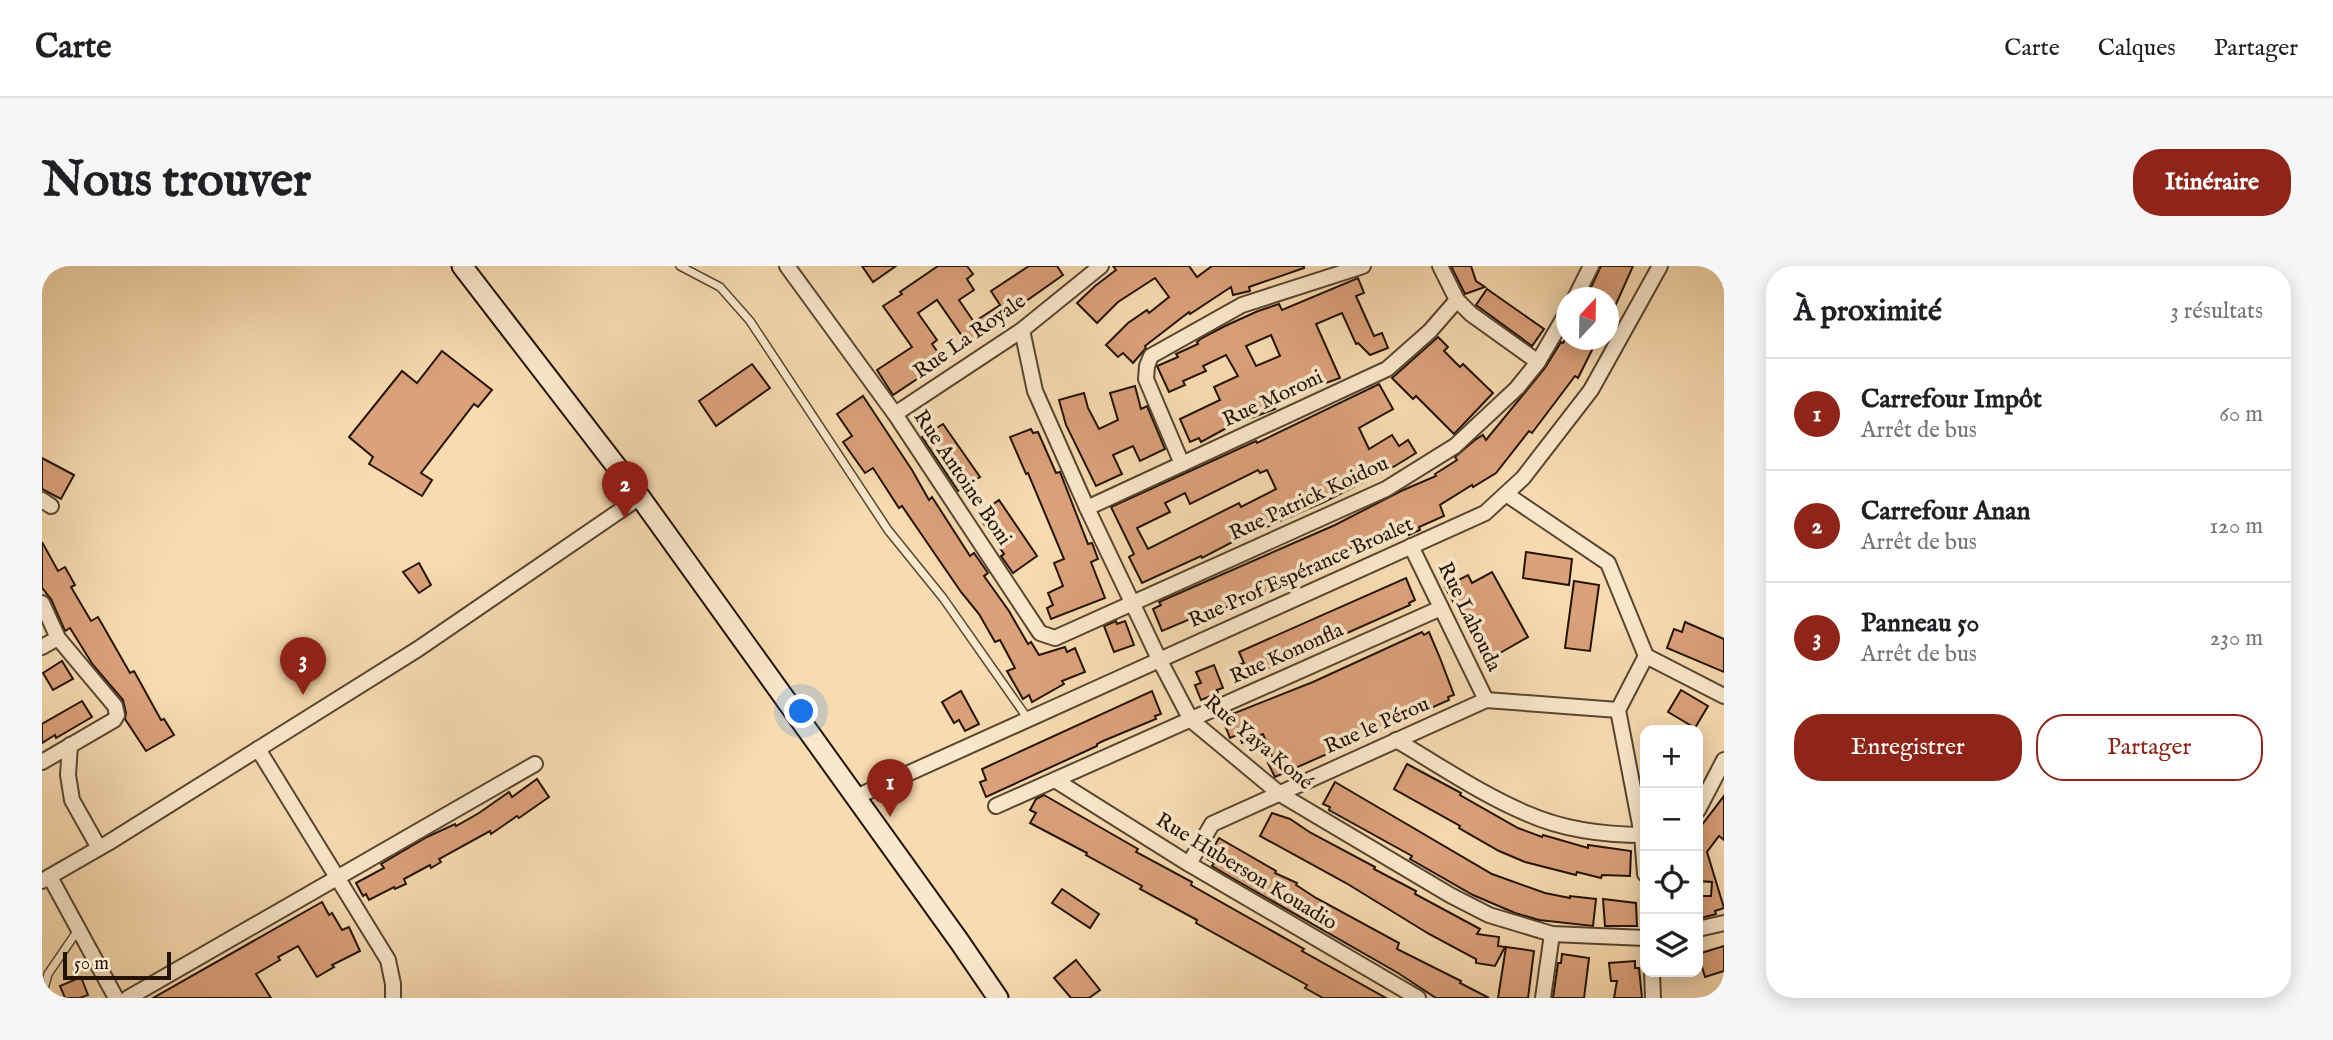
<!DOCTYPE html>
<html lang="fr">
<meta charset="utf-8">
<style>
:root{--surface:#fff;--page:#f6f6f6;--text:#202124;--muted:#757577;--line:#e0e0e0;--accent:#8f2418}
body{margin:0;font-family:"IM FELL English",serif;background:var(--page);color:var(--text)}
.controls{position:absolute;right:21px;bottom:21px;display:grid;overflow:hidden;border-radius:14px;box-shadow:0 4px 18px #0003}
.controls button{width:63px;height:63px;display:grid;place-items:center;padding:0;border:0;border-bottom:2px solid var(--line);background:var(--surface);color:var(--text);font:35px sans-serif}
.compass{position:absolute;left:1514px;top:21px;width:63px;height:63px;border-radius:50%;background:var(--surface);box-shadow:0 4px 18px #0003;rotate:22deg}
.scale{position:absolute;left:21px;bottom:18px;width:108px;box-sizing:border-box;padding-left:7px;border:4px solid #231406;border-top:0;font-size:19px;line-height:24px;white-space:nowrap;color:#231406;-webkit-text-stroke:5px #fae8cc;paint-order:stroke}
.you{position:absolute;left:760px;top:446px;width:24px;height:24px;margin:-18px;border:5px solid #fff;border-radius:50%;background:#1a73e8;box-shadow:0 0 0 10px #1a73e833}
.badge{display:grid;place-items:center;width:46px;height:46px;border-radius:50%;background:var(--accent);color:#fff;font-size:23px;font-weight:700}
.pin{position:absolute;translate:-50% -58px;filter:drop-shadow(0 2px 4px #0008)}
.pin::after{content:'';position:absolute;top:37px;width:24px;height:21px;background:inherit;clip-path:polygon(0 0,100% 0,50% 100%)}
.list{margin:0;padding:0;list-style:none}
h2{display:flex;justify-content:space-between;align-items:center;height:91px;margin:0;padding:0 28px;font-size:30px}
h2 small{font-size:23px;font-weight:400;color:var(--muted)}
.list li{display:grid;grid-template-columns:46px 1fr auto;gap:21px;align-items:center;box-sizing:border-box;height:112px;padding:0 28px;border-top:2px solid var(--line)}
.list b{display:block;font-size:26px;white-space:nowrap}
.list p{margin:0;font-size:23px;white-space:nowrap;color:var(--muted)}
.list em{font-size:23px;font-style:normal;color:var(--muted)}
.actions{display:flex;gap:14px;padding:21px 28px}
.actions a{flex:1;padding:16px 0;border:2px solid var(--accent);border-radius:28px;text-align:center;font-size:24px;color:var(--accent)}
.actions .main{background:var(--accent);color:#fff}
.icon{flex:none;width:38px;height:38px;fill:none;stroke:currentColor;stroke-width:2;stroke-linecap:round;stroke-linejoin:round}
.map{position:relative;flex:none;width:1682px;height:732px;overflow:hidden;border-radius:28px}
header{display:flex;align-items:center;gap:42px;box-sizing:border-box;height:98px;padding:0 35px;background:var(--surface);border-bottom:2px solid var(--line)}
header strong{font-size:33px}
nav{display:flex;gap:38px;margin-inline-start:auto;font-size:24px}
.intro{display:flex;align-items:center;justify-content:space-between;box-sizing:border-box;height:168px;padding:0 42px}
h1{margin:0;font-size:49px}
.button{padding:18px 32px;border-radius:28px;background:var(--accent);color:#fff;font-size:24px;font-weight:700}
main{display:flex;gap:42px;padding:0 42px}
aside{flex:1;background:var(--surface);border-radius:28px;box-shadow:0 4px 18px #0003}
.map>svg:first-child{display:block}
</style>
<header>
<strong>Carte</strong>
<nav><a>Carte</a><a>Calques</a><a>Partager</a></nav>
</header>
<div class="intro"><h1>Nous trouver</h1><a class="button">Itinéraire</a></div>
<main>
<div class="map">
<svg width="1682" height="732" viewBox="0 0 1682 732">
<rect width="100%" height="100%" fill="#f8dbb1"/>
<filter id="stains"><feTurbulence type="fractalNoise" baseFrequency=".00286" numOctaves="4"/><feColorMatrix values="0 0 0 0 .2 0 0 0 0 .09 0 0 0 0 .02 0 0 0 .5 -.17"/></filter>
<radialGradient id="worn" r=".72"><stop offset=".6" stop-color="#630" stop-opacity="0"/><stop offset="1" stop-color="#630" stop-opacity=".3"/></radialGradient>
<!-- building -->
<g fill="#dba17b" stroke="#231406" stroke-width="2" fill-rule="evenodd">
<polygon points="820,0 854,0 831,16"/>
<polygon points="896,0 925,0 931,8 925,13 932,24 917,34 932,56 958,39 949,25 987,0 1015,0 1021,9 925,77 895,34 876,47 895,74 890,78 900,92 878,106 881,109 851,129 835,104 870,81 841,40 860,28 858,26"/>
<polygon points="1071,0 1147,0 1155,11 1170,0 1262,0 1262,2 1207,21 1208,25 1191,29 1189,21 1148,48 1147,46 1103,80 1104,82 1091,97 1081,87 1076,91 1064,79 1086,57 1105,44 1107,47 1127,31 1113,12 1076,36 1055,57 1035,37 1053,20 1074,4"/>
<polygon points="1409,0 1429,0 1434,15 1443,21 1423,28"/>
<polygon points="1559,0 1591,0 1566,56 1566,32 1544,32"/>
<path d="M1316 12 1322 27 1314 30 1327 59 1332 70 1340 67 1346 82 1328 89 1316 77 1314 78 1300 47 1274 58 1298 112 1253 128 1254 130 1231 139 1233 143 1190 159 1159 176 1157 172 1148 176 1138 153 1178 134 1172 121 1196 110 1184 89 1161 100 1164 105 1141 115 1143 119 1127 126 1115 100 1136 91 1134 88 1156 78 1155 76 1160 72 1183 60 1216 45 1237 38 1240 44ZM1229 69 1238 90 1214 100 1204 80Z"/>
<polygon points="1445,23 1502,63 1490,80 1434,39"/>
<polygon points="1396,71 1406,81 1402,85 1418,101 1421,98 1451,127 1412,168 1374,130 1371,133 1350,112"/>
<polygon points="1523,74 1555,74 1536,112 1533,110 1490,167 1487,165 1454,207 1431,221 1430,219 1398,239 1402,250 1377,261 1378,264 1367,269 1365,265 1332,279 1330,273 1290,290 1292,293 1233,316 1236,322 1175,345 1174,342 1120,365 1111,343 1119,339 1117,336 1293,259 1359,225 1394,210 1393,208 1415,194 1413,191 1433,174 1441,169 1444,174 1503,102 1519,76 1521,77"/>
<polygon points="400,85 450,124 436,141 432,138 379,207 390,214 380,230 327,198 331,191 307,171 360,105 375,117"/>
<polygon points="710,98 728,122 674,160 657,135"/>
<path d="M1337 118 1351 143 1317 162 1327 183 1350 169 1357 180 1366 174 1374 187 1353 200 1282 236 1220 263 1219 261 1160 292 1159 290 1100 317 1087 291 1092 288 1069 241 1214 175 1215 177ZM1216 204 1218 207 1225 204 1234 223 1199 241 1197 237 1106 283 1095 262 1128 246 1123 237 1143 227 1148 238Z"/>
<polygon points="1093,120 1099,143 1105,140 1123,183 1098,195 1091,180 1071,189 1080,208 1054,220 1024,159 1017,134 1042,127 1046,142 1057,163 1076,154 1068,127"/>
<polygon points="821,130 870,204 887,234 890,231 928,290 932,287 946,307 942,310 967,345 986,378 989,376 997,389 1023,381 1025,386 1033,382 1043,406 1020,415 1022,418 990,436 987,429 981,433 965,405 973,402 958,374 953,376 937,348 919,326 860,240 857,242 831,202 823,207 801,176 810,170 795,148"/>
<polygon points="901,158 938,211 916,225 880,171"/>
<polygon points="989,163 991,167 996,166 1014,207 1018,206 1046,278 1050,277 1056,293 1049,296 1063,332 1009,353 1005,342 1011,339 1006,327 1021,320 1012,297 1022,293 986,207 984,208 968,171"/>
<polygon points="0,192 32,209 19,233 0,223"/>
<polygon points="957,234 995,290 971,307 959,290 962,288 936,249"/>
<polygon points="0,276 16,305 23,301 33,319 29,321 49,355 56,351 88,407 92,405 119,454 122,453 132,469 104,485 83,453 84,447 81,434 51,399 28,362 23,365 9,333 0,322"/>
<polygon points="1484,286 1530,293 1527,319 1481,312"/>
<polygon points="377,297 389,319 377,327 361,306"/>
<polygon points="1450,306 1486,371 1444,395 1403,321 1426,309 1430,317"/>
<polygon points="1364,312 1373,334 1367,337 1368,339 1202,413 1196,399 1202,397 1197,386"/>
<polygon points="1532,315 1557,319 1548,385 1523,382"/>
<polygon points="1074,355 1075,358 1083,355 1092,379 1072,386 1062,360"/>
<polygon points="1643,356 1682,373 1682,406 1625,382 1632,363 1640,366"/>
<polygon points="1380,366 1382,369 1387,366 1398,392 1412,429 1406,431 1407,434 1233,511 1226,497 1232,495 1221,468 1200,477 1197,468 1188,472 1180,452 1271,416"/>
<polygon points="20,395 31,413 11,424 1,407"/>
<polygon points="1172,399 1181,422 1175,424 1176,427 1159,434 1153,419 1159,417 1154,406"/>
<polygon points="1639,424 1666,440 1653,462 1626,446"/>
<polygon points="919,425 937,458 923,465 917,454 912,457 900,436"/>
<polygon points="1110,425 1119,448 1113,450 1114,453 1061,475 1055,478 1055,480 944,531 938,516 944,514 940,503"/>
<polygon points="40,435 50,451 14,472 13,469 0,477 0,458"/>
<polygon points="1365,498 1419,527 1418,529 1476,562 1500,571 1501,569 1546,582 1546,579 1589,585 1588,610 1560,609 1559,612 1535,606 1534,609 1483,596 1457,585 1417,562 1418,560 1352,523"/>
<polygon points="495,513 507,531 477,552 475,550 449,568 448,565 397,593 399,596 389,602 388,599 362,613 364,618 353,623 352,621 327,634 324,628 321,630 314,617 342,602 339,598 385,571 413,558 414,560 437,547 467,526 470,531"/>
<polygon points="1293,516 1450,608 1503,627 1528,632 1528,630 1554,633 1551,660 1497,654 1473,647 1431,629 1368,593 1370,590 1287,544 1288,541 1281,538"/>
<polygon points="1002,529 1096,583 1094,586 1150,616 1149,619 1262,683 1260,685 1344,732 1281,732 1263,722 1265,719 1154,657 1155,654 1098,623 1100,620 1044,589 1045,587 988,557 994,547 988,544 994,533"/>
<polygon points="1682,530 1682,574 1677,570 1665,586 1682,642 1673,645 1674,648 1656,653 1656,634 1660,633 1659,630 1669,630 1670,616 1656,615 1656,564"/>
<polygon points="1230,547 1248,553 1269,567 1333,601 1332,603 1374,625 1373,628 1438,663 1435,668 1457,671 1456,680 1463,681 1453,700 1434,697 1434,693 1387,668 1304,617 1218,570"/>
<polygon points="1177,572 1234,605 1233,607 1255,617 1254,619 1274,632 1357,677 1355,683 1419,715 1418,717 1447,732 1394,732 1356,707 1190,612 1170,600 1172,597 1165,593"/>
<polygon points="1020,623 1057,648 1048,662 1010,637"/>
<polygon points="1561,633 1594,637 1595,660 1563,660"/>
<polygon points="280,636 287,649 290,647 300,664 307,661 318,685 290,699 292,701 275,711 256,680 236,691 238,694 214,708 229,732 111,732"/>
<polygon points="1682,680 1682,705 1663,711 1656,688"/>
<polygon points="1464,681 1492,685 1486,732 1456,732"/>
<polygon points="1520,688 1547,692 1542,732 1511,732 1516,697 1519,697"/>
<polygon points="1034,694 1058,724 1047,732 1029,732 1012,712"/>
<polygon points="1593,695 1593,702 1597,702 1600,732 1572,732 1575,715 1569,715 1567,697"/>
<polygon points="39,711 46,729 38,732 23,732 18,720"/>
</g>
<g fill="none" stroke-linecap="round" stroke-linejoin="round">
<defs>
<g id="lane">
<polyline points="638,0 678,21 708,55 846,264 901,332 986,453"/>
<polyline points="0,730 6,708 36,664"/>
</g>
<g id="street">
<polyline points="745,0 853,148 998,367 1013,372 1344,223 1413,180 1475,122 1496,96 1524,48"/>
<polyline points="1398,0 1415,34 1429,48 1496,96"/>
<polyline points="1533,32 1549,0"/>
<polyline points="980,64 993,125 1045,242 1117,393 1149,454 1238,528 1408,629 1447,649 1510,668 1603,672"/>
<polyline points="853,148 980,64 1059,0"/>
<polyline points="1140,198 1104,113 1105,100 1109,90 1200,39 1321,0"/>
<polyline points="1464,228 1566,297 1604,390 1682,430"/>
<polyline points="0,234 9,240"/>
<polyline points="1045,242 1345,103 1388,65 1415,34"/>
<polyline points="1369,280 1444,434 1576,444"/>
<polyline points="0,337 16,372 73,440 75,449 72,454 0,496"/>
<polyline points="0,381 16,372"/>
<path d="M1354 474C1397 499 1440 529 1486 548 1522 564 1564 569 1603 569"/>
<polyline points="28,479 26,509 30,534 57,582"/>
<polyline points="216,483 346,694 351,718 351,732"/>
<polyline points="1013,514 1147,598 1376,732"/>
<polyline points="814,531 1443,247 1481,212 1549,124 1618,0"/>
<polyline points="954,540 1399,342"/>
<polyline points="1656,544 1682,494"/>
<polyline points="1147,598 1170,558 1444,434"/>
<polyline points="1603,608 1600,569 1576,444 1604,390"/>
<polyline points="8,611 74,732"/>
<polyline points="0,615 66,577 376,383 598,231"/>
<polyline points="1656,663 1682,657"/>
<polyline points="1610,706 1611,732"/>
<polyline points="86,732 493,498"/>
<polyline points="1501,732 1510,668"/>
</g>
<polyline id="secondary" points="420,0 598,231 917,675 956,732"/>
</defs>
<!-- lane casing -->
<use href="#lane" stroke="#584631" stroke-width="10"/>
<!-- street casing -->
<use href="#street" stroke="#584631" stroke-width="18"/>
<!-- secondary casing -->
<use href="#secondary" stroke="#231406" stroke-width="23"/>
<!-- lane -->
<use href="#lane" stroke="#fae8cc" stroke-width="7"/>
<!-- street -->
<use href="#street" stroke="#fae8cc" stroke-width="14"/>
<!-- secondary -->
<use href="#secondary" stroke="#fae8cc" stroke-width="19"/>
</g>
<g text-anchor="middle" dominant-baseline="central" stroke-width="7" stroke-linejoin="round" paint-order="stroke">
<!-- street labels -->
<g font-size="21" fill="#231406" stroke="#fae8cc">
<text transform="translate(928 71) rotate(-35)">Rue La Royale</text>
<text transform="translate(1231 133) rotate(-25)">Rue Moroni</text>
<text transform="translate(920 212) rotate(56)">Rue Antoine Boni</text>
<text transform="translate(1267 233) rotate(-25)">Rue Patrick Koidou</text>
<text transform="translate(1259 307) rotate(-24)">Rue Prof Espérance Broalet</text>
<text transform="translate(1427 351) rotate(64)">Rue Lahouda</text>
<text transform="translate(1245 388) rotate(-24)">Rue Kononfla</text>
<text transform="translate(1335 460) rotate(-24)">Rue le Pérou</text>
<text transform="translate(1216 477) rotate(40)">Rue Yaya Koné</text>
<text transform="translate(1204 606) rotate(31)">Rue Huberson Kouadio</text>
</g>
</g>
<rect width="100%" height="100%" filter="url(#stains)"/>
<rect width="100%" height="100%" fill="url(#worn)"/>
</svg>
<div class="controls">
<button>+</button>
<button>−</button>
<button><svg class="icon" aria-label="locate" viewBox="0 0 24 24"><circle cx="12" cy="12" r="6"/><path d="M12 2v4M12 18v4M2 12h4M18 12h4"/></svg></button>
<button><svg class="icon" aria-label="layers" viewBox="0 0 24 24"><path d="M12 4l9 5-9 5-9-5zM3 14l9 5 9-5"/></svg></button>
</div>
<svg class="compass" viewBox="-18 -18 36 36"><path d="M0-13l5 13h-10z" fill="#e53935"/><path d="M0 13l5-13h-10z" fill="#757577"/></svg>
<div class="scale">50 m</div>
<div class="you"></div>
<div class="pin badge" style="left:848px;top:551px">1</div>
<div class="pin badge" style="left:583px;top:253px">2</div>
<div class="pin badge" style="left:261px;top:429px">3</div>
</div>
<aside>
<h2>À proximité<small>3 résultats</small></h2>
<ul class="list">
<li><span class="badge">1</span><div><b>Carrefour Impôt</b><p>Arrêt de bus</p></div><em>60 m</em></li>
<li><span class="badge">2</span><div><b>Carrefour Anan</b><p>Arrêt de bus</p></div><em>120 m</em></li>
<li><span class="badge">3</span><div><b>Panneau 50</b><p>Arrêt de bus</p></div><em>230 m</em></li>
</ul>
<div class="actions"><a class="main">Enregistrer</a><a>Partager</a></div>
</aside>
</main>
